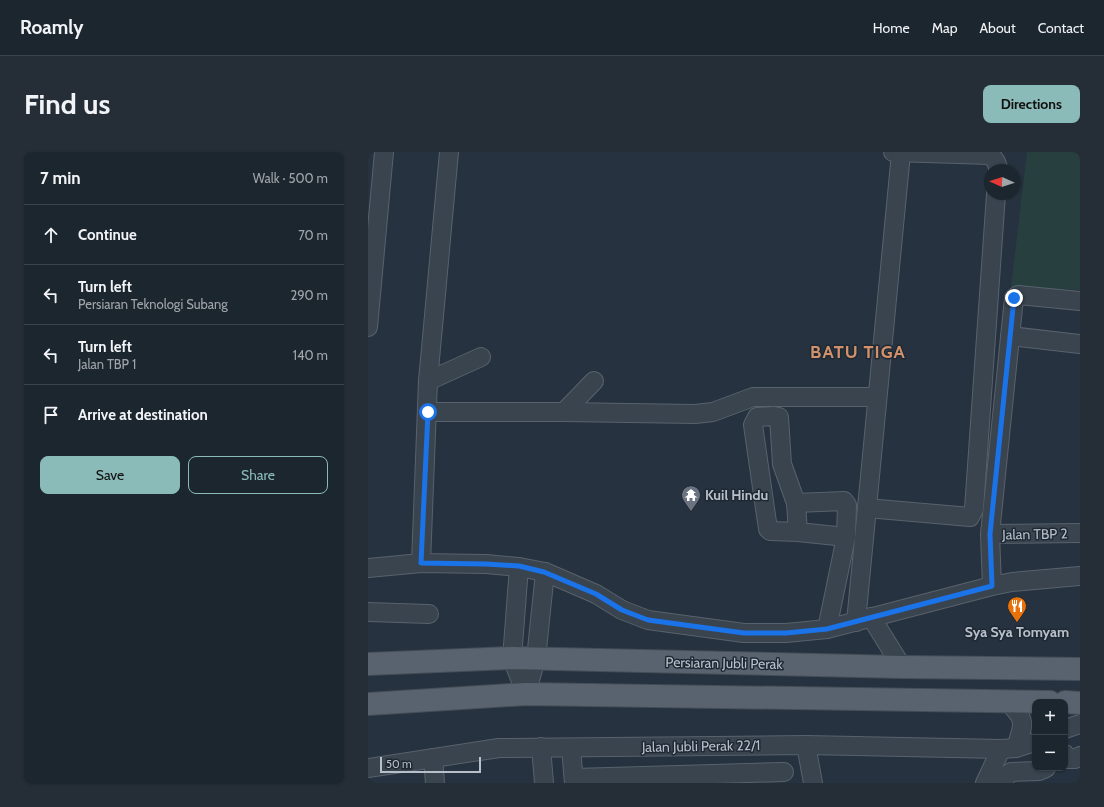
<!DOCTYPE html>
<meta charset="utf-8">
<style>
:root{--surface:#1c262f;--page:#252e37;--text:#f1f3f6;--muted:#a0a5aa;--line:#3a434b;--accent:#8bbbb9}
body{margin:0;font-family:Cabin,sans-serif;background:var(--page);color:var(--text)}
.controls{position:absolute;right:12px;bottom:12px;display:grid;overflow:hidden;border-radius:8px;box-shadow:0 1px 3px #0004}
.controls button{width:36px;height:36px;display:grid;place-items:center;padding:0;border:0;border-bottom:1px solid var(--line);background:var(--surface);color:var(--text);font:20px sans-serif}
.compass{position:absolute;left:616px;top:12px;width:36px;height:36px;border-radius:50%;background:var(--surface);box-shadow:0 1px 3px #0004;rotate:273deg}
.scale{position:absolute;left:12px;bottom:10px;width:101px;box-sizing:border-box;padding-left:4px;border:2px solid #b7bfca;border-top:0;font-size:11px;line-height:14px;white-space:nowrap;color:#b7bfca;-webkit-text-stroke:3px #1f2934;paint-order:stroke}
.stop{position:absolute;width:12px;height:12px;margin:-9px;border:3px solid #1a73e8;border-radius:50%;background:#fff}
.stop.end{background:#1a73e8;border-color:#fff;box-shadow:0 1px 4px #0008}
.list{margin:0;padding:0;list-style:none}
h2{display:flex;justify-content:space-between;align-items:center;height:52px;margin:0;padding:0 16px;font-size:17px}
h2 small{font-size:13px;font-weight:400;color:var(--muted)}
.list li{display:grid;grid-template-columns:26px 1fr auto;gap:12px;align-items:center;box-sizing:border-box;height:60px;padding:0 16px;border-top:1px solid var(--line)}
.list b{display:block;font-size:15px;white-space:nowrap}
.list p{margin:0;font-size:13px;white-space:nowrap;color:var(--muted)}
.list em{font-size:13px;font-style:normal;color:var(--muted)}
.actions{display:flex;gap:8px;padding:12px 16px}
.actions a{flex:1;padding:9px 0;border:1px solid var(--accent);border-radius:8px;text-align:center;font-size:14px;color:var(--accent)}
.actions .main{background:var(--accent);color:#111}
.icon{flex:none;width:22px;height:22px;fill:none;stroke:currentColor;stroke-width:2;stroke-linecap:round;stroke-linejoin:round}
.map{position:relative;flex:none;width:712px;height:631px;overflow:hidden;border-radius:8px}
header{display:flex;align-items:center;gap:24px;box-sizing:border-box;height:56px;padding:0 20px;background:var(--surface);border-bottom:1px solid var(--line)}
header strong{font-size:19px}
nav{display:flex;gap:22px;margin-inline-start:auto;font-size:14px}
.intro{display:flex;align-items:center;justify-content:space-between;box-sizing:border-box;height:96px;padding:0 24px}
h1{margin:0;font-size:28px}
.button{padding:10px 18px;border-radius:8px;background:var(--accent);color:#111;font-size:14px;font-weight:700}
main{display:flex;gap:24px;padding:0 24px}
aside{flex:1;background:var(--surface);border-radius:8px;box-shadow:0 1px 3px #0004}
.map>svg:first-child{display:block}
</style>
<header>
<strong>Roamly</strong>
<nav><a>Home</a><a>Map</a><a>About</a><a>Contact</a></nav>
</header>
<div class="intro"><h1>Find us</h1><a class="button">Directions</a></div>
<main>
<aside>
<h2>7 min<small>Walk · 500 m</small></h2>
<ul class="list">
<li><svg class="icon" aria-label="ahead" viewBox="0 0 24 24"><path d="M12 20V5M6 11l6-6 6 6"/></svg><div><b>Continue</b></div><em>70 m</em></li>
<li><svg class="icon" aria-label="left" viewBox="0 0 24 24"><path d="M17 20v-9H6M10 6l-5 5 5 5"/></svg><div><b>Turn left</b><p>Persiaran Teknologi Subang</p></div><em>290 m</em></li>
<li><svg class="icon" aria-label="left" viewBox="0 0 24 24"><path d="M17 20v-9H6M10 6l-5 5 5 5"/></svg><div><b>Turn left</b><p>Jalan TBP 1</p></div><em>140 m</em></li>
<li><svg class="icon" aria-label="arrive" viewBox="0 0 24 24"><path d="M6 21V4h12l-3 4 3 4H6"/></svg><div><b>Arrive at destination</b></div></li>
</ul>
<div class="actions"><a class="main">Save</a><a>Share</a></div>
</aside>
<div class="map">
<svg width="712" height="631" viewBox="0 0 712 631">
<rect width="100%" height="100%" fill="#26323f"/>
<!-- green -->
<polygon fill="#283f40" points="659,0 712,0 712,138 643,135"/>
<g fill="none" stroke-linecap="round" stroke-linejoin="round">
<defs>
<g id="minor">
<path d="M525 0 622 3C627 7 630 11 630 18"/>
<polyline points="0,175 16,0"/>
<polyline points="642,184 712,192"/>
<polyline points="60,229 113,205"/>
<polyline points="60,260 196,260 327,262 345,260 385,245 509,245"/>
<polyline points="196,260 226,229"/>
<polyline points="428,351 476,349 479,353 478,385"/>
<polyline points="499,356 602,365 606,357 628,42"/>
<polyline points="430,380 428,351 414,312 411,265 406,264 389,265 385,273 400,377 402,379 430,380 478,385 459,477"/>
<polyline points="622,382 712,381"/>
<polyline points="53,411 60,229 81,0"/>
<polyline points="151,415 144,506 158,542"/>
<polyline points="0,416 53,411 118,412 151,415 177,420 228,442 254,458 280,468 376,481 418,481 459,477 624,434 644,430 712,424"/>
<polyline points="624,434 622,382 646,146 650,143 712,149"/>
<polyline points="0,460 61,462"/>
<polyline points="503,465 534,515"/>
<polyline points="488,470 533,1"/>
<polyline points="158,542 168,507 177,420"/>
<path d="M639 549C659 569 656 570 648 596"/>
<polyline points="697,577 712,572"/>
<polyline points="438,593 445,631"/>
<polyline points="173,595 176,631"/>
<polyline points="203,596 206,631"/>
<polyline points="697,602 700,607 707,607 712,604"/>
<polyline points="65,606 67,631"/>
<polyline points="0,616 131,596 438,593 633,597 648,596 667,590"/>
<polyline points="206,626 416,620"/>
<polyline points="617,631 633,597"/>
<polyline points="635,631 639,623 643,620 671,619 678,616"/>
</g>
<g id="major">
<polyline points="0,512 144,506 534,515 712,517"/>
<polyline points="697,550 712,551"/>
<polyline points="0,552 158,542 682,550"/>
</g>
</defs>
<!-- minor casing -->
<use href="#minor" stroke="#58626d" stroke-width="20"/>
<!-- major casing -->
<use href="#major" stroke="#444d58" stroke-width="24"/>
<!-- minor -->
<use href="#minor" stroke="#3a444f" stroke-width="18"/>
<!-- major -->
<use href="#major" stroke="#59636f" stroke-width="22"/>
</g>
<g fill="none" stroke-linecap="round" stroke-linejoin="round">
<!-- route -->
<polyline stroke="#1a73e8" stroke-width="5" points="60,260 53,411 118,412 151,414 176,420 228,442 254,458 280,468 376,481 418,481 459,477 624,434 622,382 646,146"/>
</g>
<!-- icons -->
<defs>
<symbol id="temple-pin" viewBox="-11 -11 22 30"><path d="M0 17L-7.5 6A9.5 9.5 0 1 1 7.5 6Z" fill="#6b7280" stroke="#1f2934"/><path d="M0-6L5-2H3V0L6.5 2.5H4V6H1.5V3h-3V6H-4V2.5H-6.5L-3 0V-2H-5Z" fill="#fff"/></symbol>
<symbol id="restaurant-pin" viewBox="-11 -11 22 30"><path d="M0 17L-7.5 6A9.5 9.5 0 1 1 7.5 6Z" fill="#e8710a" stroke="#1f2934"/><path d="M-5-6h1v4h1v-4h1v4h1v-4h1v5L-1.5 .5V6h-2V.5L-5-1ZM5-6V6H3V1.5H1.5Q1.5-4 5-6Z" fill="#fff"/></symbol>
</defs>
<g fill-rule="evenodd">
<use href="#temple-pin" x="312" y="332" width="22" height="30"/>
<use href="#restaurant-pin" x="638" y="443" width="22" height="30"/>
</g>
<g text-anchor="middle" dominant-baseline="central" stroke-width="3" stroke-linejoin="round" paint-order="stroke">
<!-- poi labels -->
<g font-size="14" font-weight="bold" fill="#b7bfca" stroke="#1f2934" text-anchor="start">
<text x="337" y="343">Kuil Hindu</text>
<text x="649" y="480" text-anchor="middle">Sya Sya Tomyam</text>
</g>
<!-- street labels -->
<g font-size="14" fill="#b7bfca" stroke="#1f2934">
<text transform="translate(667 382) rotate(-1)">Jalan TBP 2</text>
<text transform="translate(356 511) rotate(1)">Persiaran Jubli Perak</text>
<text transform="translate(333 594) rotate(-1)">Jalan Jubli Perak 22/1</text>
</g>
<!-- district labels -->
<g font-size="18" font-weight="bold" letter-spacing="1" fill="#d1916b" stroke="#1f2934">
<text x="490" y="200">BATU TIGA</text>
</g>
</g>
</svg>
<div class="controls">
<button>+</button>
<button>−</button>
</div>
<svg class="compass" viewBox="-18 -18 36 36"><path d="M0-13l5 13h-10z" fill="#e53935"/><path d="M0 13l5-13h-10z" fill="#a0a5aa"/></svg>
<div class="scale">50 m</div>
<div class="stop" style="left:60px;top:260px"></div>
<div class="stop end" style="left:646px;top:146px"></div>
</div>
</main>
